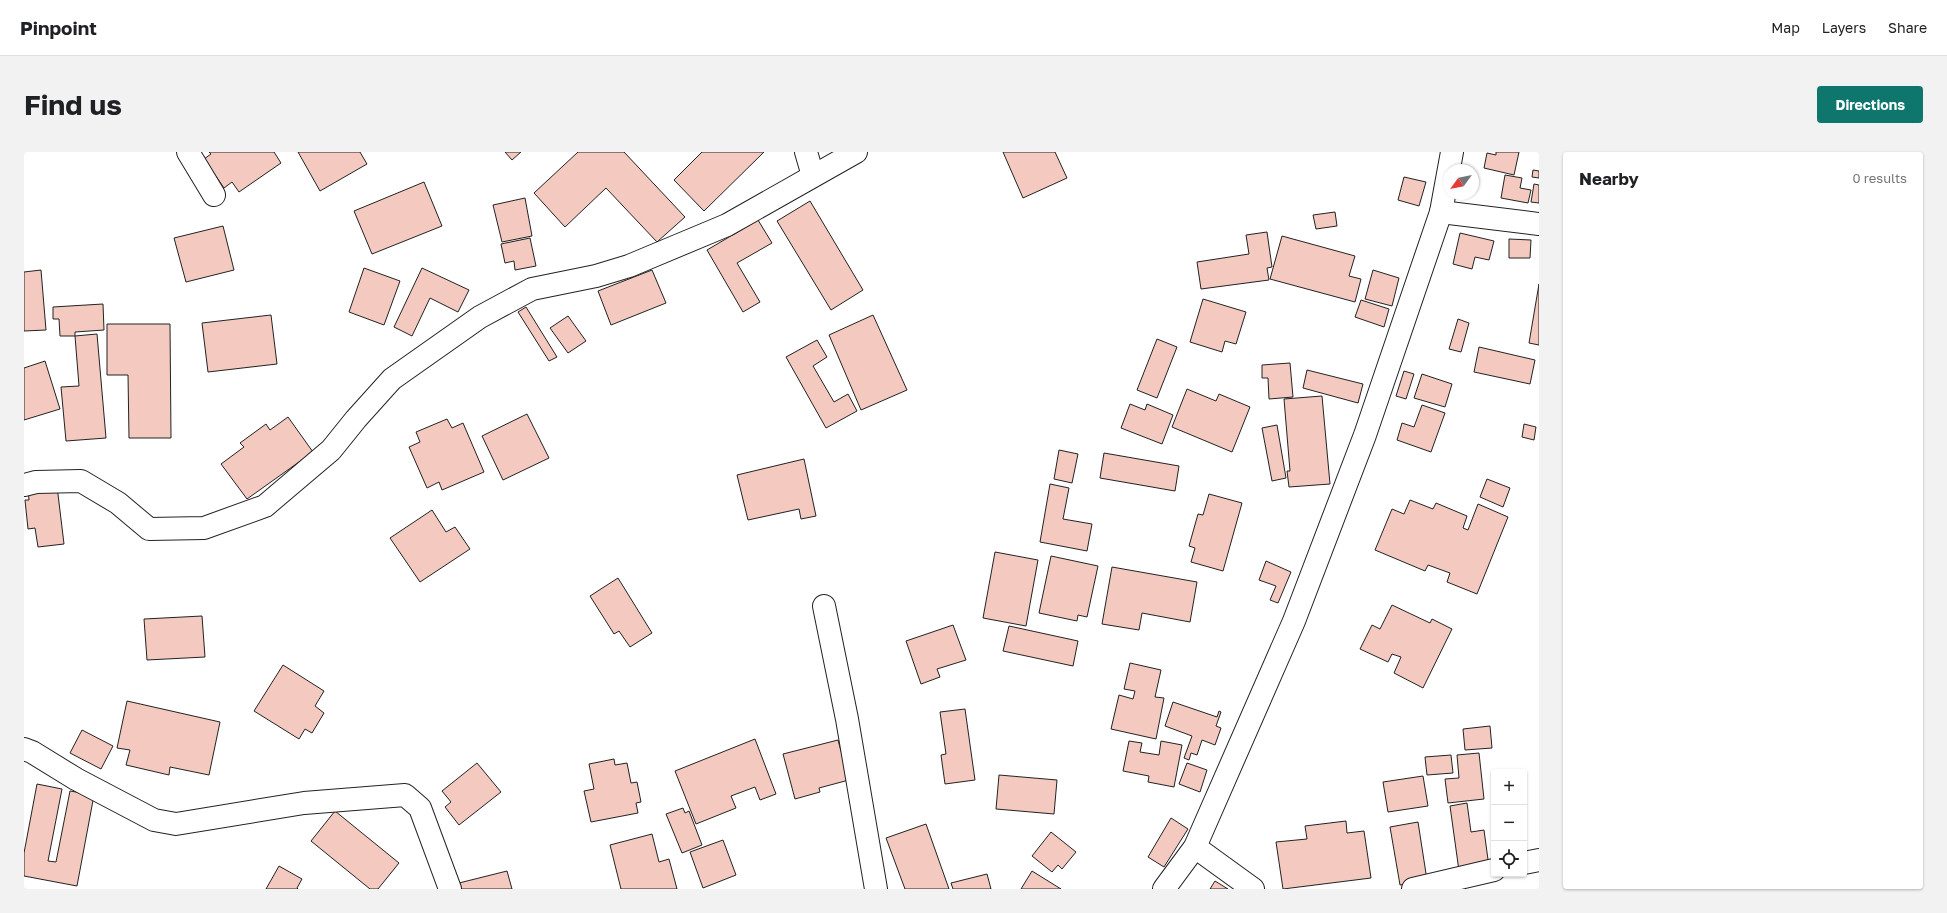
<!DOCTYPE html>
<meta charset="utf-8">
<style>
:root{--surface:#fff;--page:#f2f2f2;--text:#202124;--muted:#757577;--line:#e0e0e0;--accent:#0f766e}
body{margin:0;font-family:"Golos Text",sans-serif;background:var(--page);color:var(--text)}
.controls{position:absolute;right:12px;bottom:12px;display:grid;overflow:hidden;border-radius:4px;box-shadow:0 1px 3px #0004}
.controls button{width:36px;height:36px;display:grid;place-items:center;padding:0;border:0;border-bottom:1px solid var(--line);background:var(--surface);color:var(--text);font:20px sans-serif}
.compass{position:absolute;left:1419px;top:12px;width:36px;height:36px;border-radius:50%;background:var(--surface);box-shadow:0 1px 3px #0004;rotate:237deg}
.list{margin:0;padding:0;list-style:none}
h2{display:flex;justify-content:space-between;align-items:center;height:52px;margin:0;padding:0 16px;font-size:17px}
h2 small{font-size:13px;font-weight:400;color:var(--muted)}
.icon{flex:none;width:22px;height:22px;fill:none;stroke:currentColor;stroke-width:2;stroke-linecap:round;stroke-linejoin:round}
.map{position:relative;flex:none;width:1515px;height:737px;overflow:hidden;border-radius:4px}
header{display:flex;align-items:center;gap:24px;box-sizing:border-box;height:56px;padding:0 20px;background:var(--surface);border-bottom:1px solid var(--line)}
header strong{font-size:19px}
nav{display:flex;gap:22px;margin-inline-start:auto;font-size:14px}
.intro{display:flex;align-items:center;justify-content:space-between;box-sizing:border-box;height:96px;padding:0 24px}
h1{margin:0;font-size:28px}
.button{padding:10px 18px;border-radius:4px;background:var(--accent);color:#fff;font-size:14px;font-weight:700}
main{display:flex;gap:24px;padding:0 24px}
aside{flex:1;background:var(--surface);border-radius:4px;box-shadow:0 1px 3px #0004}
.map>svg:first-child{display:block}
</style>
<header>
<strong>Pinpoint</strong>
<nav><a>Map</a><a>Layers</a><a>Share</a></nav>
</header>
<div class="intro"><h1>Find us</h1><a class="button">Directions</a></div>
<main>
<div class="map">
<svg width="1515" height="737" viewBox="0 0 1515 737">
<rect width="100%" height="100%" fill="#fff"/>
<!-- building -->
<g fill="#f3c9c0" stroke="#222">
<polygon points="185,0 250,0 257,11 215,40 208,30 200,36 180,7 187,2"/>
<polygon points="274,0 336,0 343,12 296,39"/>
<polygon points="481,0 497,0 488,8"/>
<polygon points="554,0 600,0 661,65 633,90 582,36 541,75 510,41"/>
<polygon points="678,0 740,0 680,59 650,28"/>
<polygon points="979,0 1031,0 1043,26 999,46"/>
<polygon points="1472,0 1495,0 1490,23 1460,16 1463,1 1472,3"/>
<polygon points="1509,18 1515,19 1515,26 1508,25"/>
<polygon points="1481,23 1498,26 1496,36 1507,38 1504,51 1477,46"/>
<polygon points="1380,25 1402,30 1395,54 1374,48"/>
<polygon points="400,30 418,74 348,102 330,59"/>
<polygon points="1510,32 1515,33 1515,51 1507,50"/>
<polygon points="501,46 508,84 478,90 469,53"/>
<polygon points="786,49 839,138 807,158 753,69"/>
<polygon points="1311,60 1313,74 1292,77 1289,63"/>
<polygon points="734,68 748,91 713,111 736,150 719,160 683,98"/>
<polygon points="199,74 210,118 162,130 150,86"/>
<polygon points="1243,80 1248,115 1243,116 1245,128 1177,137 1173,110 1225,102 1222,83"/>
<polygon points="1436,81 1470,89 1465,108 1451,105 1448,117 1429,112"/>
<polygon points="1258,84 1331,104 1325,124 1337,127 1331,150 1246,127"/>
<polygon points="506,86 512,114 491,118 490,109 481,111 477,92"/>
<polygon points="1485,87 1507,88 1506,106 1485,106"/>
<polygon points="340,116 376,129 360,173 325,160"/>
<polygon points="398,116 445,138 434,160 406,146 388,184 370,175"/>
<polygon points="17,118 22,178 0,179 0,120"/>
<polygon points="628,118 642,151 587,173 574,139"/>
<polygon points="1349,118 1375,126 1368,154 1341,147"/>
<polygon points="1515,132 1515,193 1505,191"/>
<polygon points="1179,147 1222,160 1212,192 1201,189 1198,200 1166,190"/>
<polygon points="1337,148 1365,157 1360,175 1331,165"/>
<polygon points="79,152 80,178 51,180 51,184 36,184 35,167 29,167 29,155"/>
<polygon points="502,155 533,205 525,209 494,160"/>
<polygon points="247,163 253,212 184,220 178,171"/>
<polygon points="849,163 883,238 837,258 805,183"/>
<polygon points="544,164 562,189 544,201 526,176"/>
<polygon points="1434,167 1445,171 1437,200 1425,197"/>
<polygon points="83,172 146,172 147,286 105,286 104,223 83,223"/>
<polygon points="73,182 82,286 42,289 37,235 55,234 51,184"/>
<polygon points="1133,187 1153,195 1133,246 1113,238"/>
<polygon points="793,188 803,205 789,214 810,250 824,242 833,259 802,276 762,205"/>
<polygon points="1455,195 1511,208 1506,232 1450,220"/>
<polygon points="21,209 36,257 0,268 0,216"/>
<polygon points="1266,211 1269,245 1245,247 1244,226 1238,226 1238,213"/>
<polygon points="1283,218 1339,232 1334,251 1279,236"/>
<polygon points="1380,219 1390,222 1382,247 1372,244"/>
<polygon points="1398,222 1428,232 1421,255 1390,246"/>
<polygon points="1163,237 1192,249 1195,242 1226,255 1208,300 1148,275"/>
<polygon points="1298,244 1306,332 1265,335 1263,319 1266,319 1260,247"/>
<polygon points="1106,252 1121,258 1123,252 1149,263 1138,292 1097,276"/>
<polygon points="1398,253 1421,261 1407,300 1373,288 1378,271 1390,275"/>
<polygon points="503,262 525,306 479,328 458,284"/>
<polygon points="264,265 289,300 223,347 197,312 220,295 216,291 242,272 246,278"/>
<polygon points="423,267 428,276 439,271 460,320 418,338 415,330 403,336 385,295 396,290 392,280"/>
<polygon points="1500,272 1512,275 1510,288 1498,285"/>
<polygon points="1253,273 1262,326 1248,329 1238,276"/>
<polygon points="1035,298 1054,302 1048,331 1030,327"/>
<polygon points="1080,301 1155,314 1151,339 1076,326"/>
<polygon points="780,307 792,364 777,367 775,357 724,368 713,323"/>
<polygon points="1463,327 1486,336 1479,355 1456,345"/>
<polygon points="1026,332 1045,336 1039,367 1068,372 1063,399 1016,390"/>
<polygon points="33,334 40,392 14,395 11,376 4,377 1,348 5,348 4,337"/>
<polygon points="1185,342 1218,351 1199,419 1167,410 1171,396 1165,394 1174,362 1179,363"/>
<polygon points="1386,348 1409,357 1412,351 1443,364 1439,376 1444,378 1454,352 1484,365 1453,442 1423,430 1426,421 1404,413 1401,419 1351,398 1368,357 1380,362"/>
<polygon points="408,358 422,380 431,375 446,397 396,430 366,386"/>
<polygon points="971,400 1014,408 1002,474 959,466"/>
<polygon points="1027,404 1074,414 1063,465 1054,463 1053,469 1015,461"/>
<polygon points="1242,409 1267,420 1254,451 1246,448 1252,434 1235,428"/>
<polygon points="1088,415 1173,430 1166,470 1118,461 1115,478 1078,472"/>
<polygon points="594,426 628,481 606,495 595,479 590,482 566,444"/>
<polygon points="1368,453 1406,471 1408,467 1428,477 1399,536 1370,521 1377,505 1368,502 1364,510 1336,497 1348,473 1356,477"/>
<polygon points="178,464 181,505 123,508 120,467"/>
<polygon points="929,473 942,508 913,517 916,525 897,532 882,489"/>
<polygon points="985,474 1054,489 1049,514 979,499"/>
<polygon points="1106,511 1137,518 1131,545 1140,546 1132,587 1087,577 1095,543 1109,547 1111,539 1100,537"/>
<polygon points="259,513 300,539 291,554 300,561 288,581 281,577 275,587 230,559"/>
<polygon points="103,549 196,570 185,623 146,615 145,623 102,613 106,598 93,596"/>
<polygon points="1149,550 1193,565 1195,559 1197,560 1192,574 1197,576 1191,593 1178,588 1173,603 1167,601 1165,608 1160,606 1168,584 1141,574"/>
<polygon points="941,557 951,628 921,632 917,603 922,602 916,560"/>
<polygon points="1466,574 1468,596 1441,598 1439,577"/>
<polygon points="58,578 89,594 77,617 46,601"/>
<polygon points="731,587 752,642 736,648 731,635 707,644 712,656 672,672 651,619"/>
<polygon points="814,588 825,628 795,636 796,640 771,647 759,602"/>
<polygon points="1105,589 1118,591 1116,600 1135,603 1137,589 1158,593 1150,635 1124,630 1125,624 1099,619"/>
<polygon points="1455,601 1460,647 1424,651 1421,627 1435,626 1433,603"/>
<polygon points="1427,603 1429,621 1403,623 1401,605"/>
<polygon points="590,607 591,613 603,611 607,631 613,630 617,650 612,651 614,661 567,670 560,639 570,637 565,612"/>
<polygon points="453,611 477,640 435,673 421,655 427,650 418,639"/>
<polygon points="1163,611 1183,618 1176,640 1155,632"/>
<polygon points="975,623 1033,628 1030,662 972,657"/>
<polygon points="1399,624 1404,654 1364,660 1359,630"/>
<polygon points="13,632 38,637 24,709 32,710 46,639 70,643 53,734 0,724 0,701"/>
<polygon points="1443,651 1447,680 1460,678 1465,715 1435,719 1426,654"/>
<polygon points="659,656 661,661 665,659 678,693 658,701 642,662"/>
<polygon points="311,659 375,711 354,737 346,737 287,689"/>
<polygon points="1147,666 1164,677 1140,715 1124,705"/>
<polygon points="1322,669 1323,681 1340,679 1347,726 1259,737 1252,690 1283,687 1281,674"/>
<polygon points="1394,670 1403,728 1376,733 1366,675"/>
<polygon points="902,672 925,737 881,737 862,686"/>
<polygon points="1027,680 1052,700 1038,717 1034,713 1028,720 1008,704"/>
<polygon points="628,682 635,710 645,707 653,737 597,737 586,693"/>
<polygon points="699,688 712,723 679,736 666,700"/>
<polygon points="255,714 278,727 273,736 274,737 242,737"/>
<polygon points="483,719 488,737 437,737 435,731"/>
<polygon points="1008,719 1037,737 997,737"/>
<polygon points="963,722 967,737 929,737 927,731"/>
<polygon points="1191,729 1204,737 1186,737"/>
</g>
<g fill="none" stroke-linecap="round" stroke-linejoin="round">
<defs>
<g id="street">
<polyline points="164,0 190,43"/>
<polyline points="782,0 789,24"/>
<polyline points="1417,60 1515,72"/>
<polyline points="0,333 12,330 57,329 94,351 125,377 180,376 241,354 307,298 332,267 368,227 456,165 508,137 572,124 605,114 703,73 832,0"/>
<polyline points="800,454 823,567 852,737"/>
<polyline points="0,597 8,600 52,627 130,668 152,672 280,651 381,643 396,656 426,737"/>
<polyline points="1171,695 1229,737"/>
<polyline points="1500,711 1515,708"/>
<polyline points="1140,737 1171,695 1270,469 1341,283 1417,60 1428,0"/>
<polyline points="1389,737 1470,718"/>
</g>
</defs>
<!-- street casing -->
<use href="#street" stroke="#222" stroke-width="24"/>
<!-- street -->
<use href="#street" stroke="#fff" stroke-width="22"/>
</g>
</svg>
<div class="controls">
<button>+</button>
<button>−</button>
<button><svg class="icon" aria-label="locate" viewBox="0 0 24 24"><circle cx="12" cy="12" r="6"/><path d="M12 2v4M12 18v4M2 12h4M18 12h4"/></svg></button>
</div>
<svg class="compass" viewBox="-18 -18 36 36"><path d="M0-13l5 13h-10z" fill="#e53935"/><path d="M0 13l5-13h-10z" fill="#757577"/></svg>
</div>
<aside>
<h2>Nearby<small>0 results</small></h2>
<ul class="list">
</ul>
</aside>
</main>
